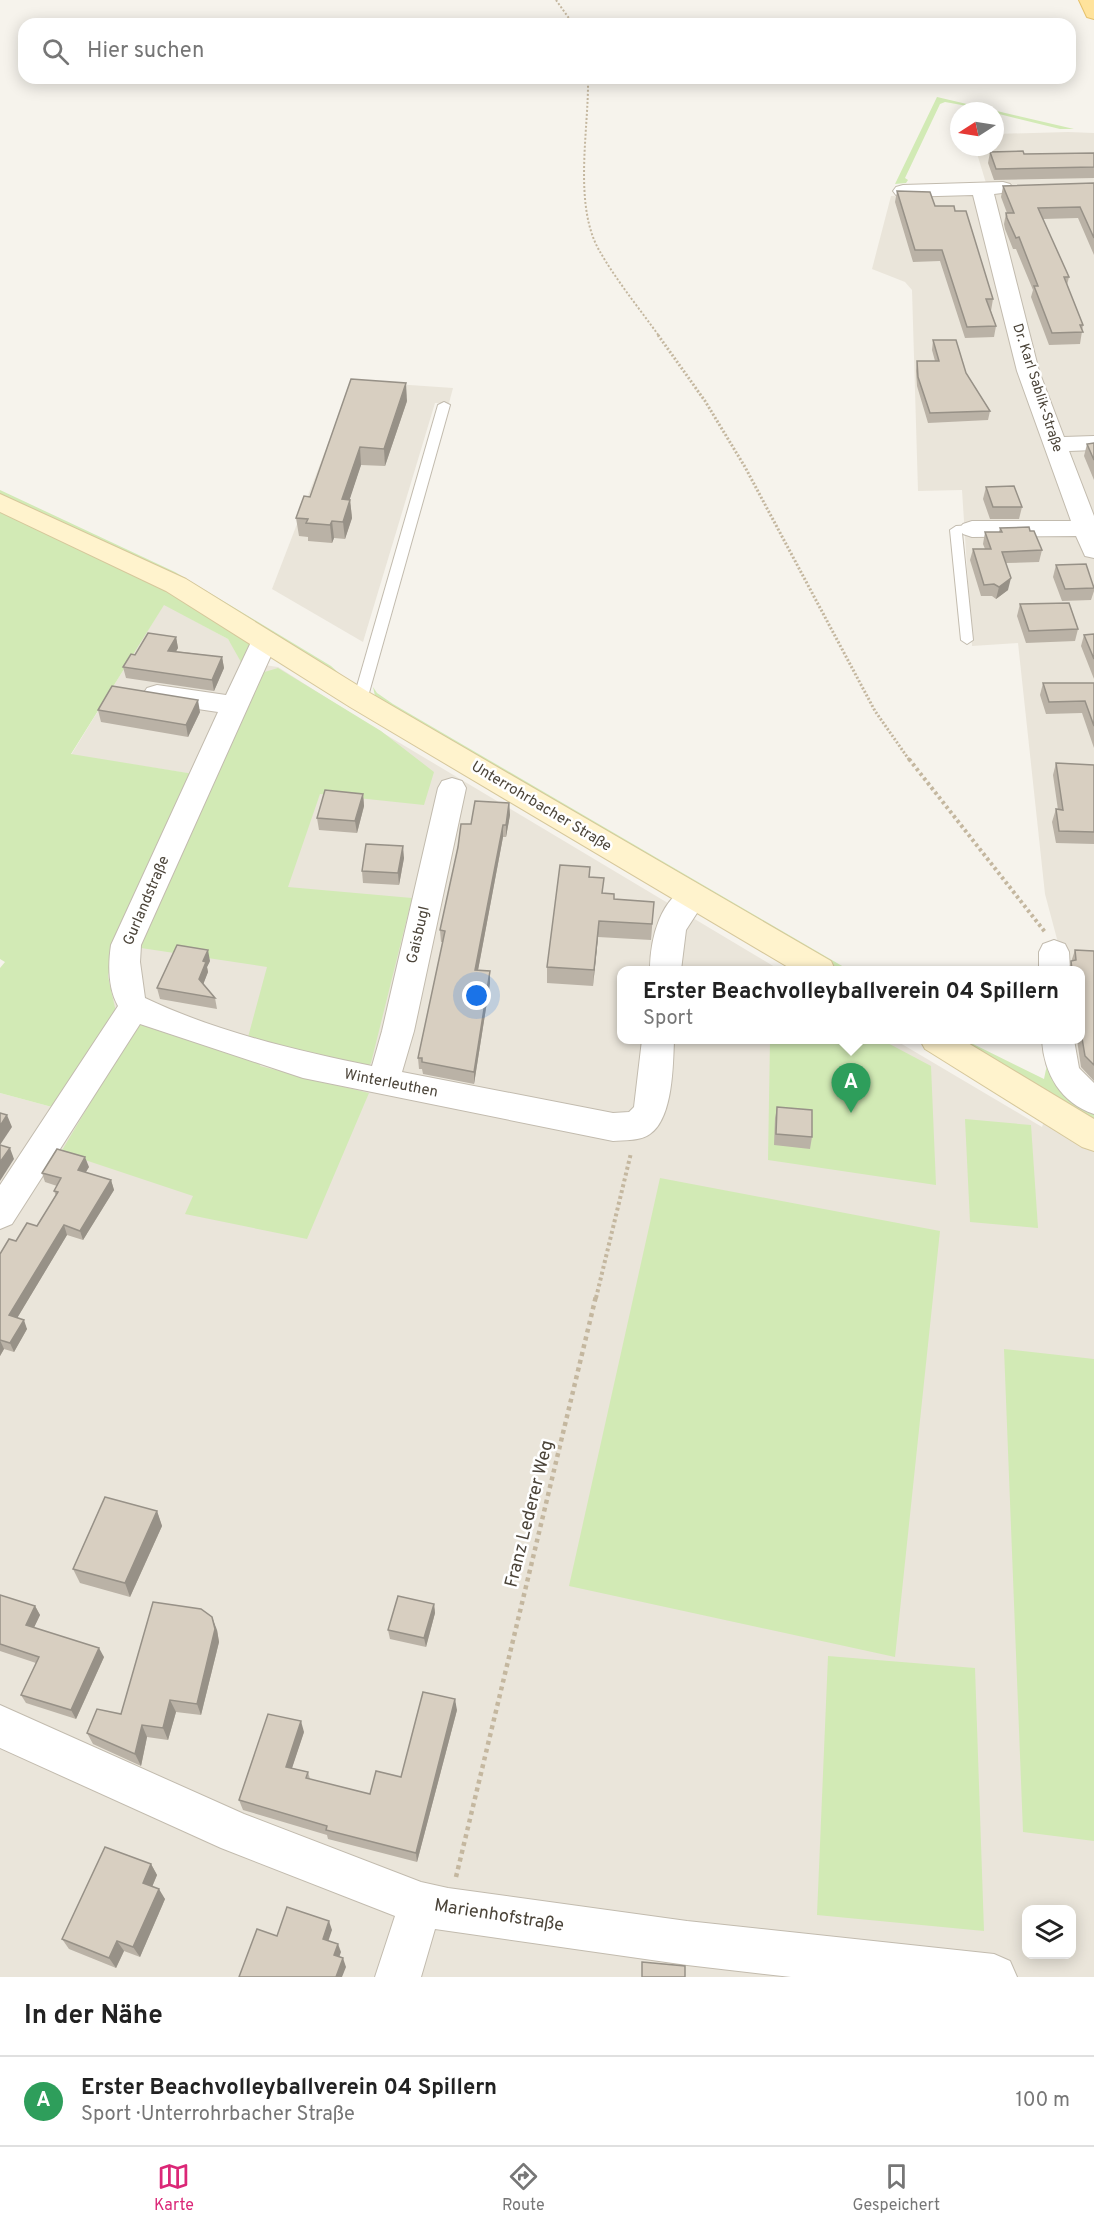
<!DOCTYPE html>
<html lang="de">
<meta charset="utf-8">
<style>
:root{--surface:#fff;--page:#f6f6f6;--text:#222;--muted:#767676;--line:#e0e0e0;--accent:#db2777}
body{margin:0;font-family:Overpass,sans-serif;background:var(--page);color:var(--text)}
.controls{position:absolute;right:18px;bottom:18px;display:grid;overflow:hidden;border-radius:12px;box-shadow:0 3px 15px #0003}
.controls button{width:54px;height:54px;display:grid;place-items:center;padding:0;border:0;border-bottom:2px solid var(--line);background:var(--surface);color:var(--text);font:30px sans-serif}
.compass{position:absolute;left:950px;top:102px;width:54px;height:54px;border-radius:50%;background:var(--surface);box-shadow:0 3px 15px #0003;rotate:258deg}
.you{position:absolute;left:477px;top:996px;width:21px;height:21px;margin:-15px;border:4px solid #fff;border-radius:50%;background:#1a73e8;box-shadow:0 0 0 9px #1a73e833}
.badge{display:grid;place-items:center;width:39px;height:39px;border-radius:50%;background:var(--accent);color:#fff;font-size:20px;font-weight:700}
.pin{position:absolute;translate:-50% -50px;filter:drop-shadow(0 2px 3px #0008)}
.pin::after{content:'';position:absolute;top:32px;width:21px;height:18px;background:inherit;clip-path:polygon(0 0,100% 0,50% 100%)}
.popup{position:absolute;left:617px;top:966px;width:468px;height:78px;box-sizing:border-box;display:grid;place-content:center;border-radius:12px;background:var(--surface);filter:drop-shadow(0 2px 4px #0005);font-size:20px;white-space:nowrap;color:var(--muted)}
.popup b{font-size:22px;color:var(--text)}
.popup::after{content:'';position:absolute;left:50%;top:100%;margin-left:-12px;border:12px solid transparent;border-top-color:var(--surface)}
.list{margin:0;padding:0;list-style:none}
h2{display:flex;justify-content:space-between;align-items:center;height:78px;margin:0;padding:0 24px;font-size:26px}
h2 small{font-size:20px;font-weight:400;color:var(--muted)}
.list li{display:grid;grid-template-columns:39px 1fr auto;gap:18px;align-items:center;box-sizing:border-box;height:90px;padding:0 24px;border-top:2px solid var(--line)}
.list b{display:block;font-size:22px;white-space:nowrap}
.list p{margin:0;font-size:20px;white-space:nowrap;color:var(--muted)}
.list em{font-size:20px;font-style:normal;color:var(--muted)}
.icon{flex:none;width:33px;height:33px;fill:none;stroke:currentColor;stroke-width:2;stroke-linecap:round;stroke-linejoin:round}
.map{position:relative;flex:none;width:1094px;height:1977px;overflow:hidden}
.search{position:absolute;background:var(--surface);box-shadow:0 3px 15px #0003;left:18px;right:18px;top:18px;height:66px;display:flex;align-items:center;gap:15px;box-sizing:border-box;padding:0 21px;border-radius:18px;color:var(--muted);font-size:22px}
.sheet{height:168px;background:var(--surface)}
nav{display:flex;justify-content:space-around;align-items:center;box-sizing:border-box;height:84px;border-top:2px solid var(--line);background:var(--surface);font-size:16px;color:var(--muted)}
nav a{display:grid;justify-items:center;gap:3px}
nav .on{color:var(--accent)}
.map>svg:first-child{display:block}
</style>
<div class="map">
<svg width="1094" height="1977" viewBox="0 0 1094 1977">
<rect width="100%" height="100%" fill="#f6f3ec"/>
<!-- residential -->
<g fill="#eae5da" fill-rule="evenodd">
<path d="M1068 132 1094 133V1977H0V1093L52 1107 115 1012 108 976 116 948 193 774 71 755 164 604 228 639 243 662 278 667 363 721 780 970H622V1040H895L1042 1127 1069 1054 1068 1040H1080V970H1062L1061 954 1045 894 1018 643 972 646 962 490 918 491 912 290 905 282 872 269 891 196 959 193 986 183 975 147H995V134ZM1026 1910H1072V1954H1026Z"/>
<polygon points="352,381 453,388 449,403 435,403 363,642 272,589"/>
</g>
<!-- green -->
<g fill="#d2eab5">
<polygon points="937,97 1074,129 1060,129 995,113 995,111 945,102 940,104 905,178 908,180 906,183 895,184"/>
<polygon points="0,490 175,572 331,666 342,676 0,495"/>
<polygon points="0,510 141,575 248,639 250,646 241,662 228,639 164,605 71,754 194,774 116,948 108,976 116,1012 52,1107 0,1093 0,968 5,962 0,959"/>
<polygon points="278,668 381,731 434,772 424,805 320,794 288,887 412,898 371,1063 363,1072 247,1041 267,967 141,948 135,943 261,673"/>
<polygon points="373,687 377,693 393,704 849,970 835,970 375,696"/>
<polygon points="141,1024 262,1060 260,1066 369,1093 307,1239 185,1214 193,1196 61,1152 134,1029"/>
<polygon points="770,1040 882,1040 931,1066 936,1185 768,1160"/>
<polygon points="952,1040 965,1040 1044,1079 1049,1055 1094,1111 1094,1125"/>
<polygon points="965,1119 1031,1125 1038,1228 970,1222"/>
<polygon points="660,1178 940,1231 895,1657 569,1586"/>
<polygon points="1004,1349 1094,1359 1094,1841 1023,1832"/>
<polygon points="828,1656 975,1668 984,1931 817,1915"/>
</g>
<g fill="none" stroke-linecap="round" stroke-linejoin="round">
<defs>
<g id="service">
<polygon points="444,402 450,405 367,700 360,704 355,703 353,700 438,405"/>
<polygon points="972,525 976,526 976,532 962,533 973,640 967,644 961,640 950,530 956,526"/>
</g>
<g id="minor">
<polygon points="1003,182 1010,184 1013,188 1010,192 994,194 1039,371 1064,437 1094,436 1094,450 1069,451 1094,516 1094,558 1085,556 1076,536 972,537 963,534 959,529 963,524 972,521 1071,521 1017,371 973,195 903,197 896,195 893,191 896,187 903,185"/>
<path d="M265 631 274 634 278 640 141 945 140 962 145 998C214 1031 297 1051 372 1066L382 1031 438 788 442 781 452 778 462 781 466 788 414 1031 402 1072 613 1113 629 1112 634 1107 642 1040H674C673 1065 673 1118 650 1134 641 1141 624 1140 613 1141L303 1078 140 1024 12 1224 0 1229V1185L118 1006C108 988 108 965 111 945L218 712 157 703 147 700 143 694 147 688 157 685 226 695 252 640 256 634Z"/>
<path d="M693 885 704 888 708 896 686 930 681 970H650C650 940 660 895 693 885Z"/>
<polygon points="1054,940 1065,944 1069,952 1070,970 1039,970 1039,952 1043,944"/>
<path d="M1042 1040H1074L1079 1068 1094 1083V1114C1061 1103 1044 1074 1042 1040Z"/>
<polygon points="0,1705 244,1814 421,1882 448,1888 687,1921 994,1954 1010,1961 1017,1977 791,1977 687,1965 435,1929 421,1977 375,1977 395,1916 221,1848 0,1748"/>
</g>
<g id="secondary">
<polygon points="0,494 186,579 370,693 831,961 835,970 793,970 350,707 166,591 0,512"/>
<polygon points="920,1040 963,1040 1094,1119 1094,1151 1082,1147 925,1049"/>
</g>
<polygon id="primary" points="1079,0 1094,0 1094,19 1087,17"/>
</defs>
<!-- service casing -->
<use href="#service" stroke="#c2bbae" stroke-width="2"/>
<!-- minor casing -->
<use href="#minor" stroke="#c2bbae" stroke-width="2"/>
<!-- secondary casing -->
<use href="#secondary" stroke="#d6c79b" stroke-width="2"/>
<!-- primary casing -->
<use href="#primary" stroke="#e6c16a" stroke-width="2"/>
<!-- path-far3 -->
<g stroke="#c4b79f" stroke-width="2" stroke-dasharray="2 2" stroke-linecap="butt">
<polyline points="556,0 573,24"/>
<path d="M588 78C589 129 573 204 599 250 616 280 639 308 659 336"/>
</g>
<!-- path-far2 -->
<polyline stroke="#c4b79f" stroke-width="3" stroke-dasharray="2 2" stroke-linecap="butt" points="658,335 705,401 745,467 875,711 910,761"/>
<!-- path-far1 -->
<g stroke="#c4b79f" stroke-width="4" stroke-dasharray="3 3" stroke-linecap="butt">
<polyline points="909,759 1045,932"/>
<polyline points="596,1298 631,1153"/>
</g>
<!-- path -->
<polyline stroke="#c4b79f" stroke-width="4.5" stroke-dasharray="4 4" stroke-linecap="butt" points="456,1877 596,1296"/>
<!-- service -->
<use href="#service" fill="#fff" fill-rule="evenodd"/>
<!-- minor -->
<use href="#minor" fill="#fff" fill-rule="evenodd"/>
<!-- secondary -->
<use href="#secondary" fill="#fff3cd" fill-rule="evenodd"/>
<!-- primary -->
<use href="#primary" fill="#ffe39c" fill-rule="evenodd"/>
</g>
<!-- wall -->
<g fill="#bab2a6">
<polygon points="990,152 1024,154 1094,153 1094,178 994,180 988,163"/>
<polygon points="1094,183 1094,255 1078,218 1043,219 1069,277 1067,285 1083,325 1080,344 1049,345 1031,297 1033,290 1016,249 1013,249 1005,229 1004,224 1006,213 1007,213 1001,197 1003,186"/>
<polygon points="897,191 935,206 993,299 991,311 996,326 994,337 965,338 940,261 913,262 895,202"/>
<polygon points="933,340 966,373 990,411 988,420 928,423 917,386 916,371 917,361 935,361 932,350"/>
<polygon points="407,401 385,466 361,465 349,500 350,500 352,518 345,539 334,538 332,543 308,541 308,537 299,536 296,518 310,497"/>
<polygon points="1094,443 1094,480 1084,456 1087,444"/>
<polygon points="986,487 1022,507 1019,519 990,519 983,499"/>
<polygon points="1000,528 1030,531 1042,550 1039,562 1006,563 1008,590 996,599 992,596 981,596 970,560 973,549 985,549 983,544 985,532 999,532"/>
<polygon points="1056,565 1094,586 1094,591 1091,600 1062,601 1053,577"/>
<polygon points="1020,604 1078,629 1075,641 1026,643 1017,616"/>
<polygon points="1094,634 1094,679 1081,646 1084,635"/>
<polygon points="176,637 178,648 176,651 222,657 224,668 214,691 126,678 123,667 135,655"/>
<polygon points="1043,683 1094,683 1094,748 1082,713 1046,714 1040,695"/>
<polygon points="98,710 200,712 188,737 101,722"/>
<polygon points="1056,763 1094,765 1094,844 1056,843 1052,822 1056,809 1058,810 1053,775"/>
<polygon points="363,794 364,806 357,833 319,830 317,818"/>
<polygon points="509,803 510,815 506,837 503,837 478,970 490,983 474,1084 423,1074 422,1069 419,1069 418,1058 443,942 441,942 440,930"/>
<polygon points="404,858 399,885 363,883 362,871"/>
<polygon points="590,877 603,893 614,899 654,902 651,940 598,937 593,986 547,983 547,967"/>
<polygon points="1075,950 1094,951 1094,1081 1081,1067 1077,1040 1080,1040 1080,970 1065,970 1066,968 1069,968"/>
<polygon points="210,961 207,967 208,972 203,984 215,998 217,1009 160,999 157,988"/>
<polygon points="777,1107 812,1137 810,1149 774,1145 775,1118"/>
<polygon points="89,1167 85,1173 111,1180 114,1190 83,1240 67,1235 17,1318 27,1329 14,1352 4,1349 0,1356 0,1254 16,1241 37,1226 56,1196 54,1191 57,1186 45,1182 42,1173"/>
<polygon points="157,1511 162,1526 130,1597 80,1583 73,1569"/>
<polygon points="0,1595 35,1606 40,1615 34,1627 104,1657 76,1719 26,1703 21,1695 36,1663 0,1651"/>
<polygon points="434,1604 435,1613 426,1647 390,1639 388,1630"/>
<polygon points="217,1630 219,1642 201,1715 176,1712 168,1740 147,1737 141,1766 93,1744 87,1733 121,1714"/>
<polygon points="457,1710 417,1862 328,1839 327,1835 243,1810 239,1800 304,1732 292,1768 308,1772 310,1779 370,1794 401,1777"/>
<polygon points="151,1864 157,1875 152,1887 165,1899 140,1957 124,1951 116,1968 69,1949 62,1939"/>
</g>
<!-- shaded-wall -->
<g fill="#979187">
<polygon points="406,383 407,401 385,466 384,449"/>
<polygon points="360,447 361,465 344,517 342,499"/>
<polygon points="350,500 352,518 345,539 343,522"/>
<polygon points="332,521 334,538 332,543 330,525"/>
<polygon points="1011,578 1008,590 996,599 999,587"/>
<polygon points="176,637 178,648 170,662 168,651"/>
<polygon points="222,657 224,668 214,691 212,680"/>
<polygon points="198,700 200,712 188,737 186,725"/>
<polygon points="363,794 364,806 357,833 355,821"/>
<polygon points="509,803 510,815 506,837 506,825"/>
<polygon points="503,825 503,837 476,981 475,970"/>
<polygon points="403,846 404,858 399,885 398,873"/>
<polygon points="599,921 598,937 593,986 594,970"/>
<polygon points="208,950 210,961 207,967 208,972 201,990 199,979 203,961"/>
<polygon points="490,971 490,983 474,1084 474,1072"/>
<polygon points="7,1115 12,1127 0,1145 0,1126"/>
<polygon points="10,1148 14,1159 0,1181 0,1162"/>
<polygon points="85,1157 89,1167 81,1180 78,1170"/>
<polygon points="111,1180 114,1190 83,1240 80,1231"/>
<polygon points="64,1225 67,1235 13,1325 9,1315"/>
<polygon points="24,1320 27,1329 14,1352 10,1343"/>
<polygon points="0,1340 4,1349 0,1356"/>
<polygon points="157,1511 162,1526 130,1597 125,1583"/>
<polygon points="434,1604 435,1613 426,1647 424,1638"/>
<polygon points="35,1606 40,1615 31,1634 26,1625"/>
<polygon points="212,1617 217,1630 219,1642 201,1715 197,1704"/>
<polygon points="99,1648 104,1657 76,1719 71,1710"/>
<polygon points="455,1699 457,1710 417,1862 416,1853"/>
<polygon points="170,1700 176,1712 168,1740 163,1728"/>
<polygon points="301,1721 304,1732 289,1777 286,1767"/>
<polygon points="142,1725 147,1737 141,1766 135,1754"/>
<polygon points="151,1864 157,1875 149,1894 143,1883"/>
<polygon points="159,1889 165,1899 140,1957 133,1947"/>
<polygon points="329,1921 332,1930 326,1948 323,1939"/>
<polygon points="117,1941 124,1951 116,1968 109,1958"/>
<polygon points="338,1944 341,1952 337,1964 334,1955"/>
<polygon points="343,1958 346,1967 342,1977 336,1977"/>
</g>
<!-- building -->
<g fill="#d8cfc1" stroke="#979187" stroke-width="1.5">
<polygon points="1023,151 1024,154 1094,153 1094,167 996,169 990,152"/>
<polygon points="1094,183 1094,238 1080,207 1038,208 1069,277 1064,277 1083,325 1080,325 1083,332 1052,333 1034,286 1038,286 1019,237 1016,238 1007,218 1006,213 1014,213 1003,186"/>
<polygon points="897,191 930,192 935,206 954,206 955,211 966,211 993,299 986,299 996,326 967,327 942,250 915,250"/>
<polygon points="933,340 956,340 966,373 990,411 930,413 918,377 917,361 939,361"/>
<polygon points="351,379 406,383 384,449 360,447 342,499 350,500 343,522 332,521 330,525 306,523 308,519 296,518 304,496 310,497"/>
<polygon points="1094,443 1094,460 1087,444"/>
<polygon points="1014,486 1022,507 993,507 986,487"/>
<polygon points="1029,527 1030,531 1034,531 1042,550 1002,552 1011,578 999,587 994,584 984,585 973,549 991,549 985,532 1002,532 1000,528"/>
<polygon points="1086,564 1094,588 1065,589 1056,565"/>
<polygon points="1069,603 1078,629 1029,631 1020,604"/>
<polygon points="148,633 176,637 168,651 222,657 212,680 123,667 131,654 135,655"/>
<polygon points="1094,634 1094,659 1084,635"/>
<polygon points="1043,683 1094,683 1094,726 1085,701 1049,702"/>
<polygon points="112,686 198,700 186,725 98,710"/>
<polygon points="1056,763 1094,765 1094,832 1059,831 1056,809 1063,810"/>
<polygon points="325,790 363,794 355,821 317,818"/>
<polygon points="475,801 509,803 506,825 503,825 475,970 490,971 474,1072 422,1062 422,1058 418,1058 445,931 440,930 458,847 461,824 471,824"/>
<polygon points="366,844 403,846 398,873 362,871"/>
<polygon points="560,865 590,867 589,877 604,878 602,893 614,894 614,899 654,902 652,924 599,921 594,970 547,967"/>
<polygon points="177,945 208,950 203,961 206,962 199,979 215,998 157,988"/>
<polygon points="1075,950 1094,951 1094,1065 1085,1056 1080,1026 1080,970 1066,970 1066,968 1072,969 1071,961 1076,960"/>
<polygon points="777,1107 812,1110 812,1137 776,1134"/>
<polygon points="0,1113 7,1115 0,1126"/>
<polygon points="0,1145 10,1148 0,1162"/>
<polygon points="57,1149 85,1157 78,1170 111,1180 80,1231 64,1225 9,1315 24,1320 10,1343 0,1340 0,1254 9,1239 16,1241 27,1223 37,1226 58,1192 54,1191 61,1178 42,1173"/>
<polygon points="105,1497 157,1511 125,1583 73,1569"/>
<polygon points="0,1595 35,1606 26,1625 99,1648 71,1710 21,1695 39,1657 0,1644"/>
<polygon points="398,1596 434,1604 424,1638 388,1630"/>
<polygon points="153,1602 201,1609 212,1617 215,1629 197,1704 170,1700 163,1728 142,1725 135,1754 87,1733 97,1709 121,1714"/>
<polygon points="423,1692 455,1699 416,1853 326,1830 327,1826 239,1800 268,1714 301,1721 286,1767 308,1772 306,1778 370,1794 376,1771 401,1777"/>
<polygon points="105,1847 151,1864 143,1883 159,1889 133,1947 117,1941 109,1958 62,1939"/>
<polygon points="287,1907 329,1921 323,1939 338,1944 334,1955 343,1958 336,1977 239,1977 257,1929 277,1936"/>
<polygon points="642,1962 685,1966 685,1977 642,1977"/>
</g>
<g text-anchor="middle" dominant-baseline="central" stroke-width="5" stroke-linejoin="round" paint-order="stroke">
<!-- far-street labels -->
<g font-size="14" fill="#4b4439" stroke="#fff">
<text transform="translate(1037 388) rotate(72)">Dr. Karl Sablik-Straße</text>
</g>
<!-- street labels -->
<g font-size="15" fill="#4b4439" stroke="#fff">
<text transform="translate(541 807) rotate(31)">Unterrohrbacher Straße</text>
<text transform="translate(147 901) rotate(-67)">Gurlandstraße</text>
<text transform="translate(419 935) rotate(-77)">Gaisbugl</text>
<text transform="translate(391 1084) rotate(11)">Winterleuthen</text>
</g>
<!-- near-street labels -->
<g font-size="18" fill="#4b4439" stroke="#fff">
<text transform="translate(530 1514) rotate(-76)">Franz Lederer Weg</text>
<text transform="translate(499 1916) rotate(9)">Marienhofstraße</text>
</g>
</g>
</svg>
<div class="controls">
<button><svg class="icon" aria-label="layers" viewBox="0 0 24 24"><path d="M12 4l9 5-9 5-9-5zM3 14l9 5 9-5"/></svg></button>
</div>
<svg class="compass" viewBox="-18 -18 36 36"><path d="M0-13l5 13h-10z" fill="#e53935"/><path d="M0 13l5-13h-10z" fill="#767676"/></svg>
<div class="you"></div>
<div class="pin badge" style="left:851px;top:1113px;background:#2e9e5b">A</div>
<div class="popup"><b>Erster Beachvolleyballverein 04 Spillern</b>Sport</div>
<div class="search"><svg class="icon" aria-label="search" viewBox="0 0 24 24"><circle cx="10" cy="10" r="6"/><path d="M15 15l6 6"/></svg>Hier suchen</div>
</div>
<section class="sheet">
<h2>In der Nähe<small></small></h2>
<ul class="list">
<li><span class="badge" style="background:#2e9e5b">A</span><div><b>Erster Beachvolleyballverein 04 Spillern</b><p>Sport · Unterrohrbacher Straße</p></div><em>100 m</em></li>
</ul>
</section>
<nav>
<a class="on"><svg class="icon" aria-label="map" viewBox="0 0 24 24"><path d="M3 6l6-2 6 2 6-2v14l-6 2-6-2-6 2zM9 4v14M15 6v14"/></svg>Karte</a>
<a><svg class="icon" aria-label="directions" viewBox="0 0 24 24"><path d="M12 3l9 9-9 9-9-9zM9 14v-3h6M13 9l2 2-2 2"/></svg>Route</a>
<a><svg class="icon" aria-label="saved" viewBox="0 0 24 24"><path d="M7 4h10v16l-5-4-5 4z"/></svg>Gespeichert</a>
</nav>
